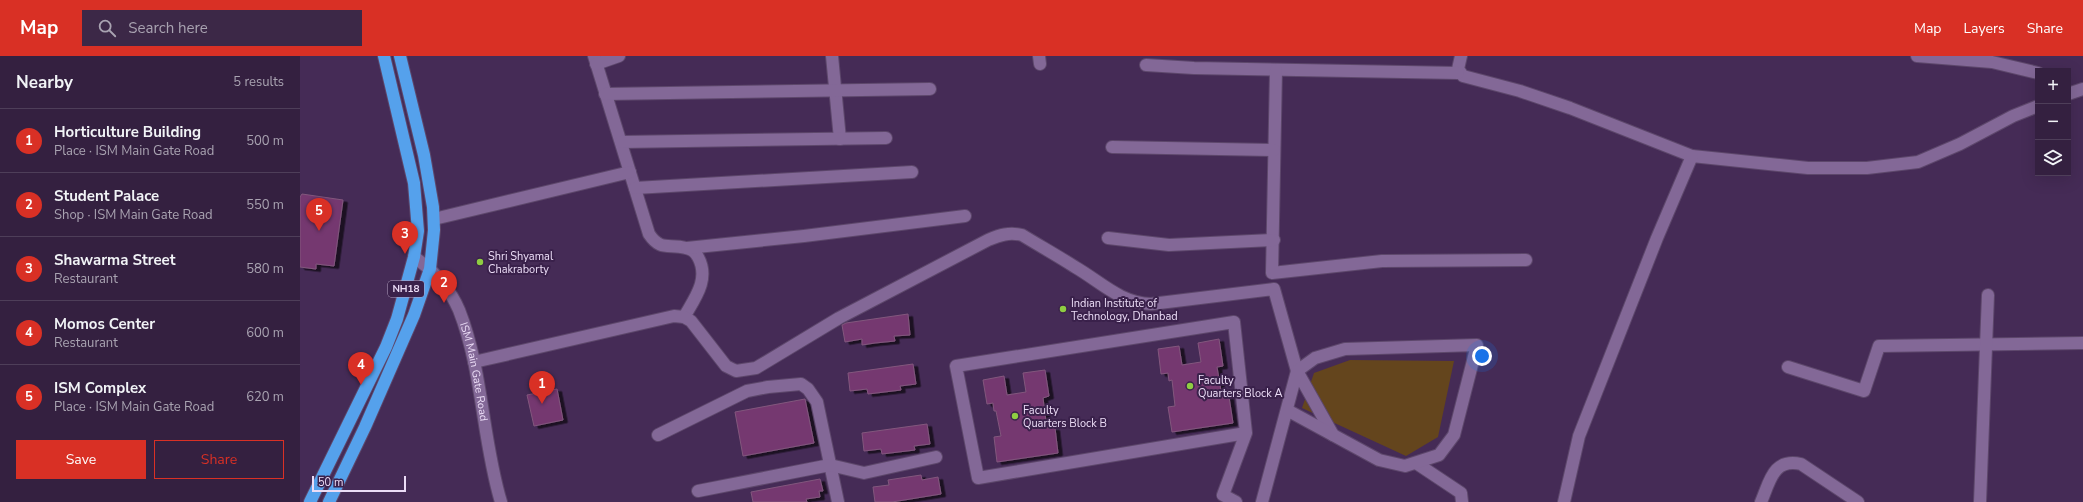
<!DOCTYPE html>
<meta charset="utf-8">
<style>
:root{--surface:#342040;--page:#3c2847;--text:#f1f3f6;--muted:#a9a3b1;--line:#4e3e59;--accent:#d93025}
body{margin:0;font-family:"Nunito Sans",sans-serif;background:var(--page);color:var(--text)}
.controls{position:absolute;right:12px;top:12px;display:grid;overflow:hidden;border-radius:0px;box-shadow:0 4px 16px #0002}
.controls button{width:36px;height:36px;display:grid;place-items:center;padding:0;border:0;border-bottom:1px solid var(--line);background:var(--surface);color:var(--text);font:20px sans-serif}
.scale{position:absolute;left:12px;bottom:10px;width:94px;box-sizing:border-box;padding-left:4px;border:2px solid #ebdcf6;border-top:0;font-size:11px;line-height:14px;white-space:nowrap;color:#ebdcf6;-webkit-text-stroke:3px #3a214b;paint-order:stroke}
.you{position:absolute;left:1182px;top:300px;width:14px;height:14px;margin:-10px;border:3px solid #fff;border-radius:50%;background:#1a73e8;box-shadow:0 0 0 6px #1a73e833}
.badge{display:grid;place-items:center;width:26px;height:26px;border-radius:50%;background:var(--accent);color:#fff;font-size:13px;font-weight:700}
.pin{position:absolute;translate:-50% -33px;filter:drop-shadow(0 1px 2px #0008)}
.pin::after{content:'';position:absolute;top:21px;width:14px;height:12px;background:inherit;clip-path:polygon(0 0,100% 0,50% 100%)}
.list{margin:0;padding:0;list-style:none}
h2{display:flex;justify-content:space-between;align-items:center;height:52px;margin:0;padding:0 16px;font-size:17px}
h2 small{font-size:13px;font-weight:400;color:var(--muted)}
.list li{display:grid;grid-template-columns:26px 1fr auto;gap:12px;align-items:center;box-sizing:border-box;height:64px;padding:0 16px;border-top:1px solid var(--line)}
.list b{display:block;font-size:15px;white-space:nowrap}
.list p{margin:0;font-size:13px;white-space:nowrap;color:var(--muted)}
.list em{font-size:13px;font-style:normal;color:var(--muted)}
.actions{display:flex;gap:8px;padding:12px 16px}
.actions a{flex:1;padding:9px 0;border:1px solid var(--accent);border-radius:0px;text-align:center;font-size:14px;color:var(--accent)}
.actions .main{background:var(--accent);color:#fff}
.icon{flex:none;width:22px;height:22px;fill:none;stroke:currentColor;stroke-width:2;stroke-linecap:round;stroke-linejoin:round}
.map{position:relative;flex:none;width:1783px;height:446px;overflow:hidden}
header{display:flex;align-items:center;gap:24px;box-sizing:border-box;height:56px;padding:0 20px;background:var(--accent);color:#fff}
header strong{font-size:19px}
nav{display:flex;gap:22px;margin-inline-start:auto;font-size:14px}
.search{width:280px;height:36px;background:var(--page);display:flex;align-items:center;gap:10px;box-sizing:border-box;padding:0 14px;border-radius:0px;color:var(--muted);font-size:15px}
main{display:flex}
aside{flex:1;background:var(--surface)}
.map>svg:first-child{display:block}
</style>
<header>
<strong>Map</strong>
<div class="search"><svg class="icon" aria-label="search" viewBox="0 0 24 24"><circle cx="10" cy="10" r="6"/><path d="M15 15l6 6"/></svg>Search here</div>
<nav><a>Map</a><a>Layers</a><a>Share</a></nav>
</header>
<main>
<aside>
<h2>Nearby<small>5 results</small></h2>
<ul class="list">
<li><span class="badge">1</span><div><b>Horticulture Building</b><p>Place · ISM Main Gate Road</p></div><em>500 m</em></li>
<li><span class="badge">2</span><div><b>Student Palace</b><p>Shop · ISM Main Gate Road</p></div><em>550 m</em></li>
<li><span class="badge">3</span><div><b>Shawarma Street</b><p>Restaurant</p></div><em>580 m</em></li>
<li><span class="badge">4</span><div><b>Momos Center</b><p>Restaurant</p></div><em>600 m</em></li>
<li><span class="badge">5</span><div><b>ISM Complex</b><p>Place · ISM Main Gate Road</p></div><em>620 m</em></li>
</ul>
<div class="actions"><a class="main">Save</a><a>Share</a></div>
</aside>
<div class="map">
<svg width="1783" height="446" viewBox="0 0 1783 446">
<defs>
<filter id="shadow"><feDropShadow dx="4.5" dy="2.5" stdDeviation="0" flood-color="#0009"/></filter>
</defs>
<rect width="100%" height="100%" fill="#452b56"/>
<!-- green -->
<polygon fill="#64451d" points="1050,304 1154,305 1138,381 1106,400 1002,352 1014,317"/>
<!-- building -->
<g fill="#753870" stroke="#82577d" filter="url(#shadow)">
<polygon points="2,138 43,144 34,210 16,208 16,213 0,211 0,141"/>
<polygon points="608,258 610,279 594,280 595,285 575,287 562,289 562,283 545,286 542,269 546,267"/>
<polygon points="919,283 923,310 917,311 921,335 923,342 929,341 933,367 872,376 868,351 875,350 872,324 869,325 868,317 861,318 858,293 879,290 882,309 901,306 898,287"/>
<polygon points="613,308 616,328 600,330 601,334 568,338 567,333 550,335 548,317"/>
<polygon points="745,314 749,340 743,342 746,365 748,372 755,372 758,397 697,406 694,381 701,380 696,355 694,355 693,347 687,348 683,324 704,320 707,339 726,336 723,317"/>
<polygon points="257,333 263,364 234,370 227,339"/>
<polygon points="505,343 514,387 443,400 435,356"/>
<polygon points="627,368 630,388 614,390 615,394 582,398 581,393 564,395 562,377"/>
<polygon points="621,419 622,424 638,421 641,438 592,446 575,446 573,431 589,429 588,424"/>
<polygon points="520,423 523,435 519,435 520,441 506,443 507,446 453,446 451,436"/>
</g>
<g fill="none" stroke-linecap="round" stroke-linejoin="round">
<defs>
<g id="minor">
<path d="M294 0 349 178C361 196 369 187 386 192 391 193 396 197 398 201 410 223 395 242 384 261"/>
<polyline points="532,0 540,83"/>
<polyline points="739,0 740,8"/>
<polyline points="1161,0 1158,13 1163,20 1220,35 1270,52 1392,100 1508,112 1567,112 1618,106 1660,88 1713,60 1738,50"/>
<polyline points="1617,0 1692,6 1738,17"/>
<polyline points="296,8 319,0"/>
<polyline points="846,9 894,12 1158,17"/>
<polyline points="976,14 972,217 1082,205 1226,204"/>
<polyline points="305,38 630,33"/>
<polyline points="1768,38 1783,33"/>
<polyline points="321,86 586,82"/>
<polyline points="812,91 974,94"/>
<polyline points="335,132 612,116"/>
<polyline points="134,163 330,116"/>
<polyline points="808,182 869,189 974,184"/>
<polyline points="387,192 504,180 665,160"/>
<path id="s1" d="M114 201C133 214 150 233 159 254 183 315 182 383 201 446"/>
<path d="M174 306 374 260 384 261 391 265 426 310 436 315 456 312 539 262 688 184C700 179 709 176 722 179 740 190 758 200 775 211 801 226 820 247 851 248L974 233 997 315 1033 379"/>
<polyline points="1488,311 1564,335 1579,290 1783,287"/>
<polyline points="358,379 447,335 468,331 501,328 508,333 517,346 538,446"/>
<polyline points="1116,407 1161,437 1162,446"/>
<polyline points="398,435 530,409 564,417 636,401"/>
<polyline points="936,446 923,439 946,377 934,266 656,310 678,422 946,377"/>
<polyline points="962,446 997,315 1015,302 1045,293 1177,289 1154,379 1139,399 1105,410 1079,404 987,354"/>
<polyline points="1264,446 1279,380 1357,182 1392,100"/>
<path d="M1461 446C1470 425 1473 402 1501 408L1558 446"/>
<polyline points="1680,446 1688,239"/>
</g>
<g id="highway">
<polyline points="10,446 86,291 97,263 114,201 118,175 114,127 84,0"/>
<polyline points="29,446 65,371 114,259 130,213 134,174 133,151 124,99 100,0"/>
</g>
</defs>
<!-- minor casing -->
<use href="#minor" stroke="#5d476b" stroke-width="14"/>
<!-- highway casing -->
<use href="#highway" stroke="#5d476b" stroke-width="14"/>
<!-- minor -->
<use href="#minor" stroke="#836897" stroke-width="12"/>
<!-- highway -->
<use href="#highway" stroke="#55a1ec" stroke-width="12"/>
</g>
<!-- markers -->
<g fill="#8fcd42" stroke="#3a214b" stroke-width="1.5">
<circle cx="180" cy="206" r="4"/>
<circle cx="763" cy="253" r="4"/>
<circle cx="890" cy="330" r="4"/>
<circle cx="715" cy="360" r="4"/>
</g>
<g text-anchor="middle" dominant-baseline="central" stroke-width="4" stroke-linejoin="round" paint-order="stroke">
<!-- shield labels -->
<rect fill="#3a214b" stroke="#b6a4c3" stroke-width="1" x="88" y="225" width="36" height="16" rx="3"/>
<g font-size="10" font-weight="bold" fill="#ebdcf6">
<text x="106" y="233">NH18</text>
</g>
<!-- poi labels -->
<g font-size="11" fill="#ebdcf6" stroke="#3a214b" text-anchor="start">
<text x="188" y="200">Shri Shyamal<tspan x="188" dy="13">Chakraborty</tspan></text>
<text x="771" y="247">Indian Institute of<tspan x="771" dy="13">Technology, Dhanbad</tspan></text>
<text x="898" y="324">Faculty<tspan x="898" dy="13">Quarters Block A</tspan></text>
<text x="723" y="354">Faculty<tspan x="723" dy="13">Quarters Block B</tspan></text>
</g>
<!-- street labels -->
<g font-size="11" fill="#ebdcf6" stroke="#3a214b">
<text stroke="none"><textPath href="#s1" startOffset="134">ISM Main Gate Road</textPath></text>
</g>
</g>
</svg>
<div class="controls">
<button>+</button>
<button>−</button>
<button><svg class="icon" aria-label="layers" viewBox="0 0 24 24"><path d="M12 4l9 5-9 5-9-5zM3 14l9 5 9-5"/></svg></button>
</div>
<div class="scale">50 m</div>
<div class="you"></div>
<div class="pin badge" style="left:242px;top:348px">1</div>
<div class="pin badge" style="left:144px;top:247px">2</div>
<div class="pin badge" style="left:105px;top:198px">3</div>
<div class="pin badge" style="left:61px;top:329px">4</div>
<div class="pin badge" style="left:19px;top:175px">5</div>
</div>
</main>
